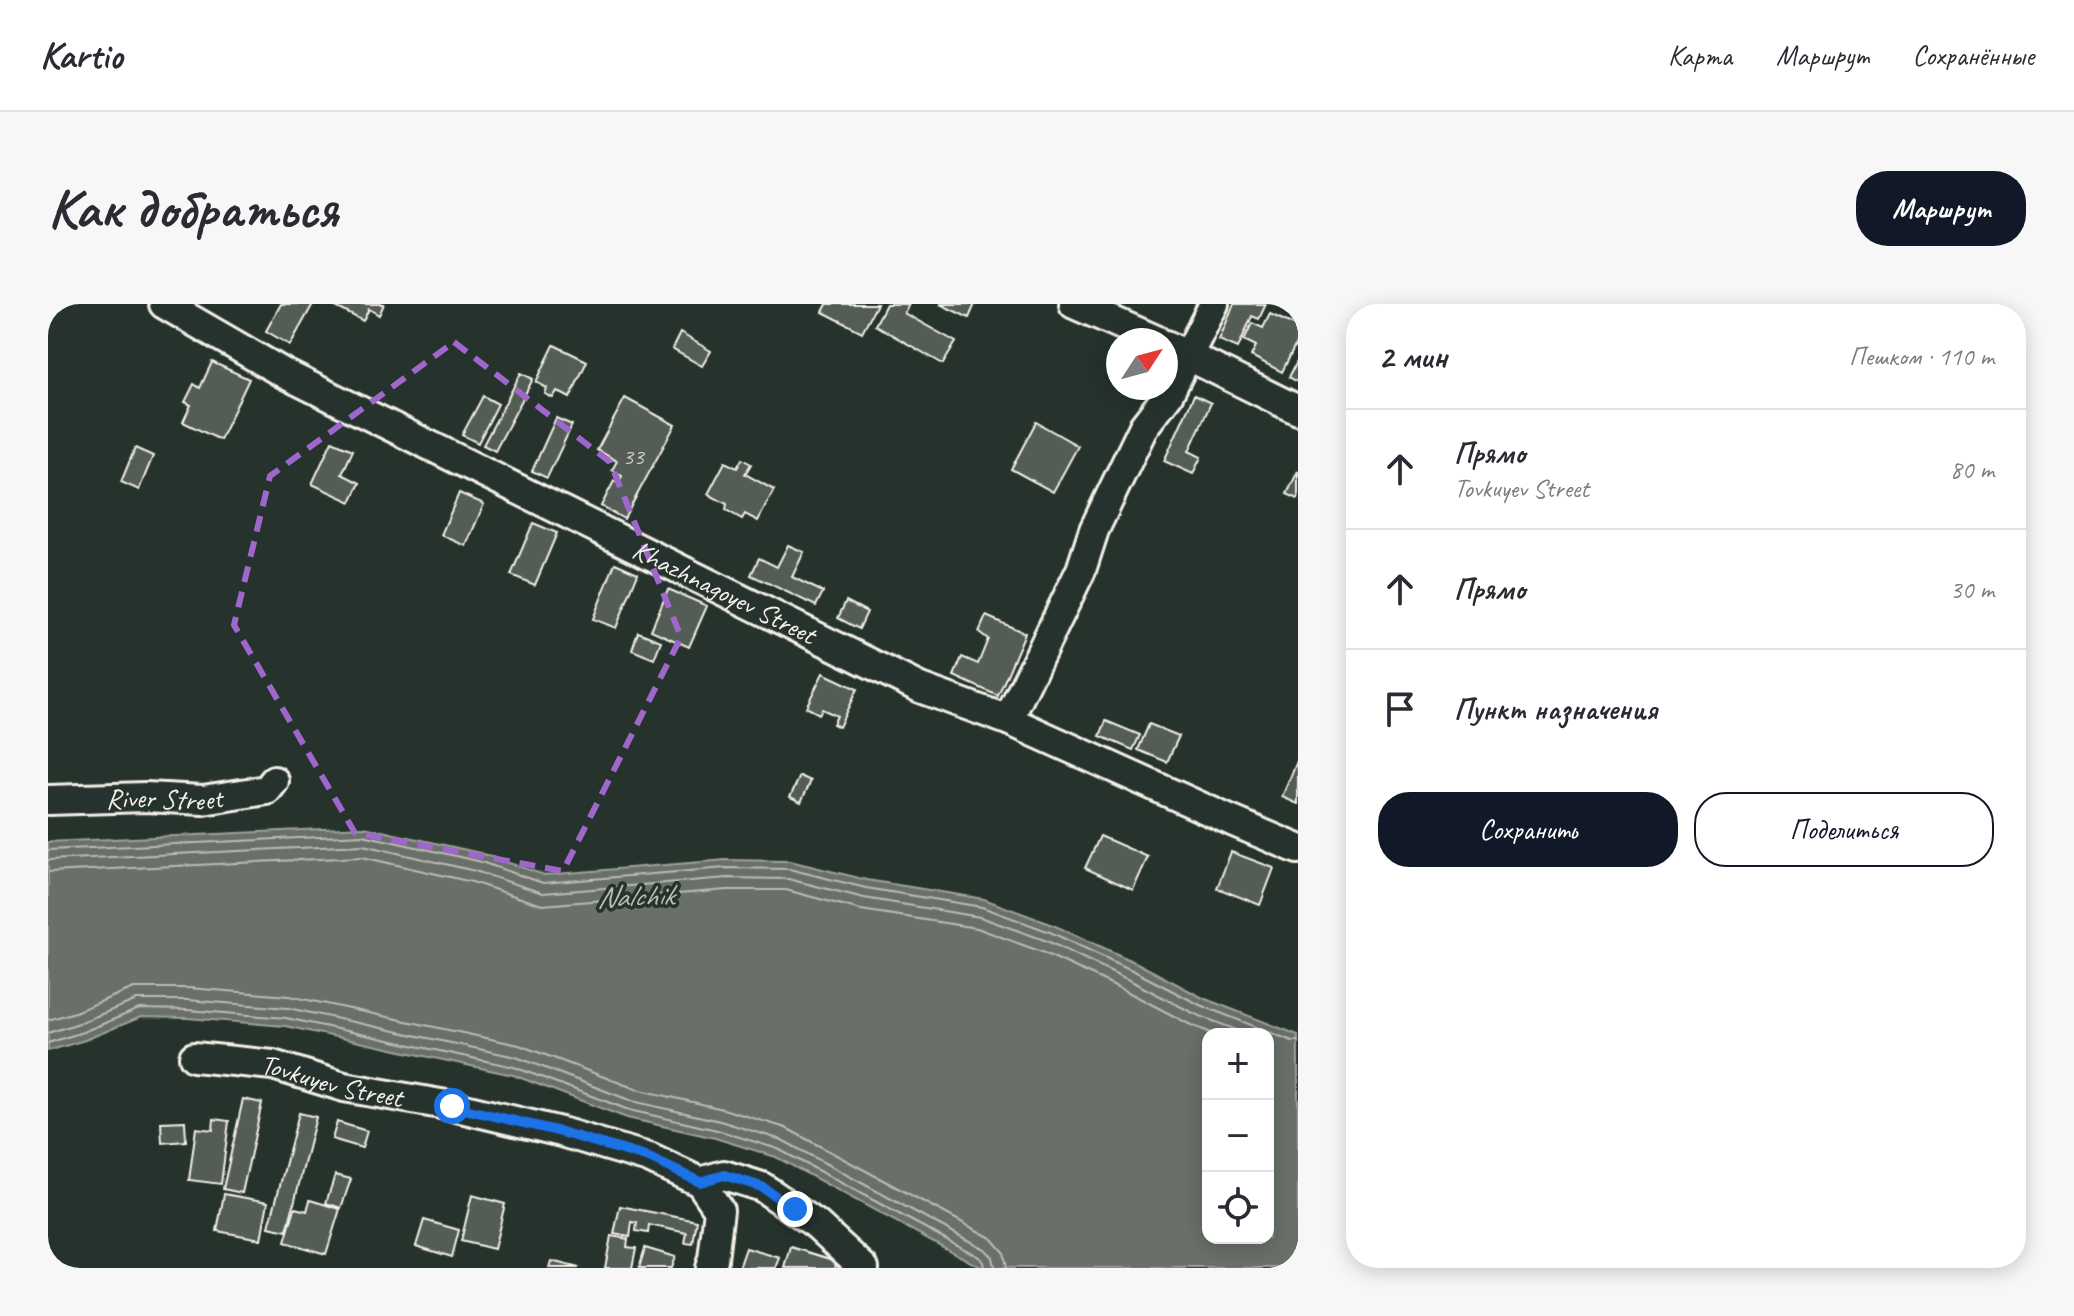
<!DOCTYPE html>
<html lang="ru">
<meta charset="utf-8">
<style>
:root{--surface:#fff;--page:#f7f7f7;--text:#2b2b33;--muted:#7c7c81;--line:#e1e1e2;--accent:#111827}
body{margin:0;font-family:Caveat,sans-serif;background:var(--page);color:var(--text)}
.controls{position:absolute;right:24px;bottom:24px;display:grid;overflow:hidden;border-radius:16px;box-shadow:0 4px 20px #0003}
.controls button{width:72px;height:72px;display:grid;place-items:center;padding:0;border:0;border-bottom:2px solid var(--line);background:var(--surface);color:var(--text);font:40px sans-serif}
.compass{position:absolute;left:1058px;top:24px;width:72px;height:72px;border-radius:50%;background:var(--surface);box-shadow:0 4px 20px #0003;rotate:54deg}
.stop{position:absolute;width:24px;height:24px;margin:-18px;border:6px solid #1a73e8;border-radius:50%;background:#fff}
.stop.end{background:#1a73e8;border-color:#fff;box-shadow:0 2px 8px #0008}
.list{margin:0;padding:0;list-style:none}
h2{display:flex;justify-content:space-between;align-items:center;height:104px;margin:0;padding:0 32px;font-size:34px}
h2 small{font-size:26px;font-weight:400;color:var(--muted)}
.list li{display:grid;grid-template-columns:52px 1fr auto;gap:24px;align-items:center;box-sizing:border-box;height:120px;padding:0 32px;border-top:2px solid var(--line)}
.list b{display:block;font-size:30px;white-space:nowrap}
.list p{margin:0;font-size:26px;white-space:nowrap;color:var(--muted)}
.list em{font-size:26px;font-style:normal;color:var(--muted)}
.actions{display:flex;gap:16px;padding:24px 32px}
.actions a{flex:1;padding:18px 0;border:2px solid var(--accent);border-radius:32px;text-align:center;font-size:28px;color:var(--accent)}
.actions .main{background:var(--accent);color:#fff}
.icon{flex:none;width:44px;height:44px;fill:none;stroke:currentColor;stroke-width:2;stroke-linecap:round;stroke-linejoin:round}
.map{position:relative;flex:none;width:1250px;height:964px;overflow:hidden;border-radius:32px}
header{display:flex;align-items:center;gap:48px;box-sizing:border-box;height:112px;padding:0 40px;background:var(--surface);border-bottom:2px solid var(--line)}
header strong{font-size:38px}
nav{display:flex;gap:44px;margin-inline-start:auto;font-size:28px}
.intro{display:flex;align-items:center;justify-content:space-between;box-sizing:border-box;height:192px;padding:0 48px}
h1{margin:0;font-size:56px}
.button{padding:20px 36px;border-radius:32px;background:var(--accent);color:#fff;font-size:28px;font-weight:700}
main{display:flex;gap:48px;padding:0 48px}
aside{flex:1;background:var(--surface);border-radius:32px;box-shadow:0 4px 20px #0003}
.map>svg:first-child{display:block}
</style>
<header>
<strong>Kartio</strong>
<nav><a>Карта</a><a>Маршрут</a><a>Сохранённые</a></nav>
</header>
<div class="intro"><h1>Как добраться</h1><a class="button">Маршрут</a></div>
<main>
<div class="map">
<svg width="1250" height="964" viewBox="0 0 1250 964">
<rect width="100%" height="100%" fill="#26332d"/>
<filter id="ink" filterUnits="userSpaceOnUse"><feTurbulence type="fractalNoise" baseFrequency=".0125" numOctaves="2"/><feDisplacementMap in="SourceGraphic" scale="16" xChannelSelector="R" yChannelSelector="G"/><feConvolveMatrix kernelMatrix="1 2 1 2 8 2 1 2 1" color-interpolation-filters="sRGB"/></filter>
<g filter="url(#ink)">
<!-- water -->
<path fill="#676f68" stroke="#9fa39b" stroke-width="2" fill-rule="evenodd" d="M316 523 432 549 496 571 678 556 742 557 819 576 936 595 1005 621 1089 659 1155 694 1250 731V964H934L728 853 667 834 579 814 465 771 237 722 139 714 93 713 37 736 0 747V538ZM1160 730H1220V934H1160Z"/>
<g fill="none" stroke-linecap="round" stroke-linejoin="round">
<!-- shore -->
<g stroke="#bcbdb5" stroke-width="2">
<polyline points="0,546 315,531 430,557 495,579 678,564 741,565 818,584 934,603 1002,628 1086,667 1152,701 1244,737 1250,737"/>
<polyline points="0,556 315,541 427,567 495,589 679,574 740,575 816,594 932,613 999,637 1081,676 1147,710 1199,730"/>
<polyline points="0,568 314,553 424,578 494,601 679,586 738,586 813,606 929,624 994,648 1076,686 1143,721 1166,730"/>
<polyline points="0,716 27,708 86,684 140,684 241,692 471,741 588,785 675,805 738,824 943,934 955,948 958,964"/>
<polyline points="0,729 31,719 89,696 139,696 240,704 468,753 584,797 672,817 734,836 936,945 944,953 946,964"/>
<polyline points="0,739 35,728 91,705 139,706 238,714 466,763 581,806 669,826 730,845 931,953 935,958 936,964"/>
</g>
</g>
<!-- building -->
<g fill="#525c55" stroke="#f4f1e8" stroke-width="2">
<polygon points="233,0 265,0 242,41 218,27"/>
<polygon points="282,0 336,0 331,11 321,5 315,17"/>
<polygon points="779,0 829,0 814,28 775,8"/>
<polygon points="838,0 861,0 856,9 908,38 895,60 827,21"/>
<polygon points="892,0 927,0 921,14"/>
<polygon points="1186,0 1218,0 1211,15 1204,12 1190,44 1171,36"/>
<polygon points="1222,10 1250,23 1250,36 1234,68 1203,52 1208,42 1196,36 1204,19 1215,24"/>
<polygon points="632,29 663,47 654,62 624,45"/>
<polygon points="506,41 539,57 522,94 509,87 505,94 497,90 499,84 488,78"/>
<polygon points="1250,56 1250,78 1241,73"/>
<polygon points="164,58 201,75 172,136 135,118 143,101 137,98 146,80 152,84"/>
<polygon points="473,69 485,75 447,147 435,141"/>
<polygon points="1146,91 1163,99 1141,147 1153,153 1145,170 1116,157"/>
<polygon points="435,92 450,100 430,139 414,131"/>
<polygon points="577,94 627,121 576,215 553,202 566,177 570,179 574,172 564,166 569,157 549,146"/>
<polygon points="508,114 524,121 499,174 484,167"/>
<polygon points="988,118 1030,142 1005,188 963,165"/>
<polygon points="284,137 305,146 294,170 312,179 303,198 264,180"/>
<polygon points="87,144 105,152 91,186 73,178"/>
<polygon points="694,155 703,160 697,170 726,186 710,217 697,210 694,215 678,206 679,200 660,190 677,158 689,164"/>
<polygon points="1250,167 1250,195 1239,190"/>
<polygon points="411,189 436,200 418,242 393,231"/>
<polygon points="485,219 509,229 487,281 463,271"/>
<polygon points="740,241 756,248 744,273 775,288 768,302 703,271 711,254 729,263"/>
<polygon points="567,259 590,269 568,324 545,315"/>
<polygon points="620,285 659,302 641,343 603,326"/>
<polygon points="798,297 819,308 811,325 790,314"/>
<polygon points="938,312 977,329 950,392 906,372 914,353 930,360 940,335 931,328"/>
<polygon points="590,328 613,337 606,355 584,346"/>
<polygon points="775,369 809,385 791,423 785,420 789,412 774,405 771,410 758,403"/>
<polygon points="1058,417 1092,431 1085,446 1052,432"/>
<polygon points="1101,420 1131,432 1119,458 1090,446"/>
<polygon points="1250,455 1250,500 1234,493"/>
<polygon points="752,472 763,477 753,498 742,493"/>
<polygon points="1052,532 1100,553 1085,586 1037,564"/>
<polygon points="1183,548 1226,564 1212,601 1169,584"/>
<polygon points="195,795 214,799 194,889 175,885"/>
<polygon points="251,809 268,813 239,927 221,923"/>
<polygon points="166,815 181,817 173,880 141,876 148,824 165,826"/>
<polygon points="137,817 138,837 114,839 113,818"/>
<polygon points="289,818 319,827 314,844 284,835"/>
<polygon points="287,871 303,875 293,904 278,899"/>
<polygon points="176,890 220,898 213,935 169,927"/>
<polygon points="424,891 457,900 446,945 413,937"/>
<polygon points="262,896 292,905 278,950 237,938 247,904 259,907"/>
<polygon points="572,902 649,917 645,940 637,939 639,929 601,921 600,929 588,927 589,919 584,918 582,933 566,930"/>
<polygon points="376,916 411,926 404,953 368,942"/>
<polygon points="563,932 580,935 579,943 588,944 584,964 557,964"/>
<polygon points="743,943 789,957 787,964 737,964"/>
<polygon points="597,944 627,953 623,964 591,964"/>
<polygon points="698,944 732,954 728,964 691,964"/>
<polygon points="503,957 531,964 501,964"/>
</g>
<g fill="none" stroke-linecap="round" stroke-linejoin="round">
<defs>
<g id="minor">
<path id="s1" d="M116 0 237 70 872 384 960 416 1184 517 1250 545"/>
<polyline points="1026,0 1108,36"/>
<polyline points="1118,41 1250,106"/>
<polyline points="960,416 1033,266 1046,226 1096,122 1120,91 1166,0"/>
<path id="s2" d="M0 496 98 493 155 496 219 486 226 477"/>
<path id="s3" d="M146 753 225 761 296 783 404 802 513 828 601 854 652 878 671 906 665 955 662 964"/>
<polyline points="652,878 676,871 714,883 768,920 816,964"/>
</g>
</defs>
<!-- minor casing -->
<use href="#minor" stroke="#f4f1e8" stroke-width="34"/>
<!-- minor -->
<use href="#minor" stroke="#26332d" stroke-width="28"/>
</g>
</g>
<g fill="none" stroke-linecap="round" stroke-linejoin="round" filter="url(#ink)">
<!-- route -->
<polyline stroke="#1a73e8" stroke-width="10" points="404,802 513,828 601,854 652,878 676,871 714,883 747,905"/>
</g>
<!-- marked area -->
<path fill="none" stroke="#9f67cb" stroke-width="6" stroke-dasharray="16 10" stroke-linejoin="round" d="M406 38 562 158 633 333 515 567 307 529 186 321 222 172Z"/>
<g text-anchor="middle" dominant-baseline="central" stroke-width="7" stroke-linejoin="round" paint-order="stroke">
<!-- number labels -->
<g font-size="24" fill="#ccccc3">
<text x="585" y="152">33</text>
</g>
<!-- street labels -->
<g font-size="28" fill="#f4f1e8" stroke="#26332d">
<text stroke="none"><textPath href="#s1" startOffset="630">Khazhnagoyev Street</textPath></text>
<text stroke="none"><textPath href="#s2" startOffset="116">River Street</textPath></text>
<text stroke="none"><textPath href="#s3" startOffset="140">Tovkuyev Street</textPath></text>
</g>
<!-- water labels -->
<g font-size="30" font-style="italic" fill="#bcbdb5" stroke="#26332d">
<text transform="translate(587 592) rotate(-2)">Nalchik</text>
</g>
</g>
</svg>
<div class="controls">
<button>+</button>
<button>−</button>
<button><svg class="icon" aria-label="locate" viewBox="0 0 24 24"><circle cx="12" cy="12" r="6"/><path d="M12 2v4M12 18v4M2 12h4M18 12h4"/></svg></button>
</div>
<svg class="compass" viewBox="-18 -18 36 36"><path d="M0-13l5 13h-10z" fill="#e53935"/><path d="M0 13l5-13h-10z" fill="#7c7c81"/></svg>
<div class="stop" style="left:404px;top:802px"></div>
<div class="stop end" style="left:747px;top:905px"></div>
</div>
<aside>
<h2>2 мин<small>Пешком · 110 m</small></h2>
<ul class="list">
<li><svg class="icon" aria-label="ahead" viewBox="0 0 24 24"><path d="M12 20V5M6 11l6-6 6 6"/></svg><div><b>Прямо</b><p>Tovkuyev Street</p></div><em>80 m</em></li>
<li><svg class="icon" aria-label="ahead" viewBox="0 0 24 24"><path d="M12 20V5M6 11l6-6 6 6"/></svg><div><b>Прямо</b></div><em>30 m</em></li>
<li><svg class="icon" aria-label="arrive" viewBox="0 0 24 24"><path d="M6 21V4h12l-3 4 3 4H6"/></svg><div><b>Пункт назначения</b></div></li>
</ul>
<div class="actions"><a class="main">Сохранить</a><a>Поделиться</a></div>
</aside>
</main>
